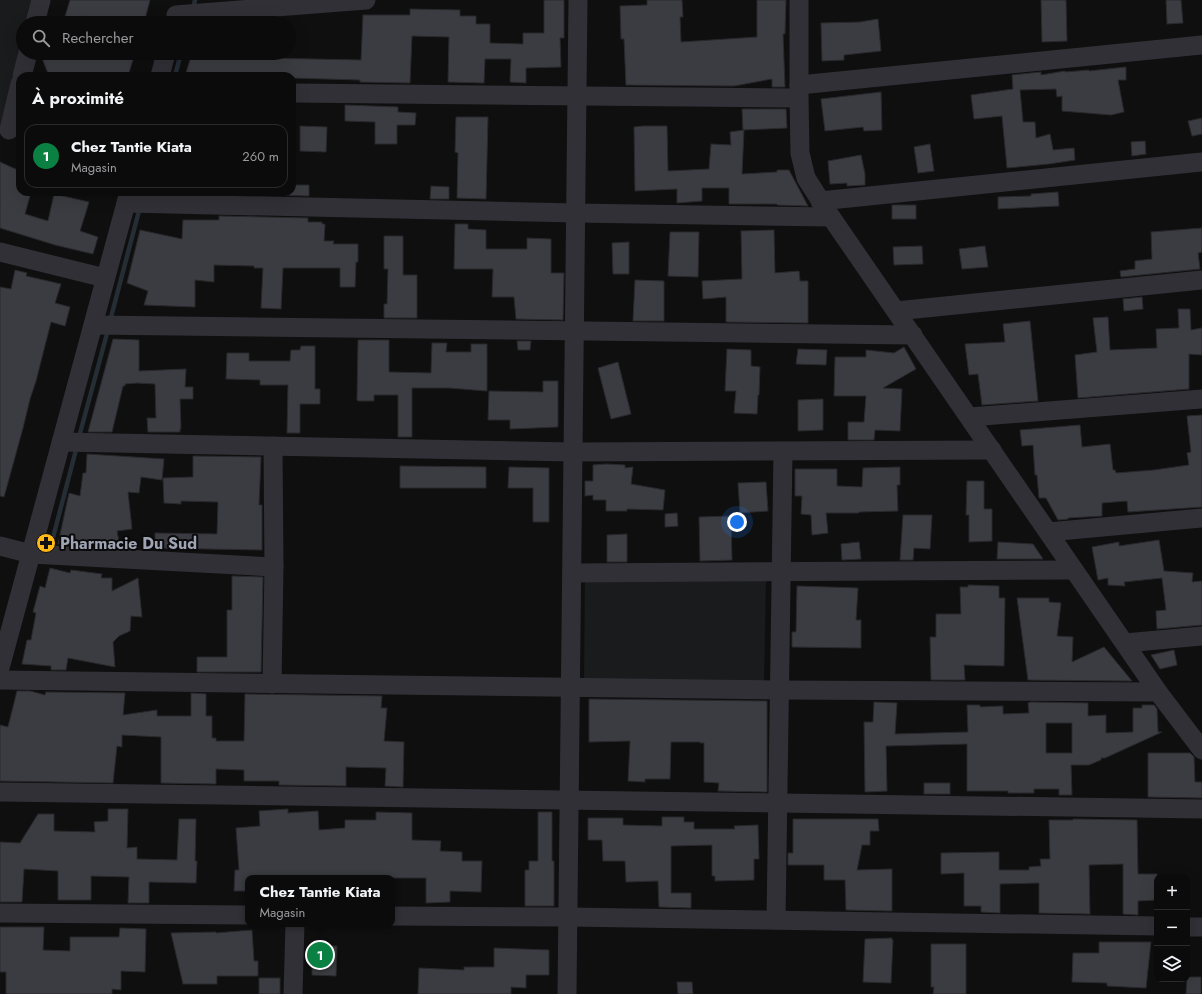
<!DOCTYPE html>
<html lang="fr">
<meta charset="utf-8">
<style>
:root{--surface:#0b0b0c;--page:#19191a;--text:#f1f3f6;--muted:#9a9b9d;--line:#2b2b2d;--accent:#0b8043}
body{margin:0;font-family:Jost,sans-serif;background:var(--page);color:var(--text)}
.controls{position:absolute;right:12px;bottom:12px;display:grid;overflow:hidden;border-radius:8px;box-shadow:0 4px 16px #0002}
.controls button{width:36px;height:36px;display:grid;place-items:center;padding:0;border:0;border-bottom:1px solid var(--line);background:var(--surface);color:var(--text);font:20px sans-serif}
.you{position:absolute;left:737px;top:522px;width:14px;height:14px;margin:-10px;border:3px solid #fff;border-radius:50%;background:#1a73e8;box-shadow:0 0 0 6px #1a73e833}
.badge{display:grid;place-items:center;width:26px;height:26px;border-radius:50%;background:var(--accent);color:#fff;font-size:13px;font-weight:700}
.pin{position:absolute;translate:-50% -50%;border:2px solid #fff;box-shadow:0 1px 4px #0006}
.popup{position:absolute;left:245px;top:875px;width:150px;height:52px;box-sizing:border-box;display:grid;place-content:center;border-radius:8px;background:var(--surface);filter:drop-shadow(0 1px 3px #0005);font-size:13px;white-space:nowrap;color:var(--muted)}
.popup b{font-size:15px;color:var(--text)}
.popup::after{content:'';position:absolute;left:50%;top:100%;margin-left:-8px;border:8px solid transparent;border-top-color:var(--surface)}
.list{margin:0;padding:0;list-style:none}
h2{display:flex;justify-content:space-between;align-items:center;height:52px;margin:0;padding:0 16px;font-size:17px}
h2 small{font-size:13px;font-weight:400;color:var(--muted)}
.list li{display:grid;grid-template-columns:26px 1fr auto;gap:12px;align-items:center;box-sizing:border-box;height:64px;margin:0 8px 8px;padding:0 8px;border:1px solid var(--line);border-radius:12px}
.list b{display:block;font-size:15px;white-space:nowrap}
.list p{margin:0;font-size:13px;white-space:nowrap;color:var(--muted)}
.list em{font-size:13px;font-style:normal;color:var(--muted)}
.icon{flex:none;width:22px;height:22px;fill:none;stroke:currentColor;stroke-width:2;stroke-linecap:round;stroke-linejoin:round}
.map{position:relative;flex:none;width:1202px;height:994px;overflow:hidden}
.search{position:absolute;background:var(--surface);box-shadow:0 4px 16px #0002;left:16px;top:16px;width:280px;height:44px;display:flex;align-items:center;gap:10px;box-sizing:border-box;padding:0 14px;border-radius:22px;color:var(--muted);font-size:15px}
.panel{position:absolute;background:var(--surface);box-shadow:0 4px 16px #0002;left:16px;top:72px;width:280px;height:124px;border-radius:12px}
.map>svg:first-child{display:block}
</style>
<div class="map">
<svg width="1202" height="994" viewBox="0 0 1202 994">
<rect width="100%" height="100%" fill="#0f0f10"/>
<!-- built -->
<g fill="#1a1b1d">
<polygon points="0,0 34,0 29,23 23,23 23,48 5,126 0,125"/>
<polygon points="585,580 766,581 764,682 584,681"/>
</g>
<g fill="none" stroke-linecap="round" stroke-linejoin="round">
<!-- stream -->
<g stroke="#252d35" stroke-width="4.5">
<polyline points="193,10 195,0"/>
<polyline points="175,76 181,53"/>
<polyline points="110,321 140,207"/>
<polyline points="79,437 108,330"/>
<polyline points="50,549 77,446"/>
</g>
</g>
<!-- building -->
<g fill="#3b3c41" stroke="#29292d" fill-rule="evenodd">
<polygon points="70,0 150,0 144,23 111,23 86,16 84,23 63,23"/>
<polygon points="544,0 564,0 564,38 560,38 561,67 526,68 526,83 510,82 511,59 485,59 484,83 448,82 449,37 412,36 410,83 360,82 360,80 292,78 292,76 198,76 186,73 192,53 215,53 214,57 361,60 363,15 410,15 410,9 460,10 460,16 476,16 476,24 490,24 490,43 523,44 523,33 544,33"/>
<polygon points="647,0 682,0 683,17 680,17 681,42 757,37 757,0 786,0 785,34 783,34 785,87 772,87 772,79 734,86 626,85 624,39 621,39 620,6 647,5"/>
<polygon points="1041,0 1066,0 1067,41 1042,42"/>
<polygon points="1166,0 1181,0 1183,23 1167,24"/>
<polygon points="878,19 881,51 844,55 844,60 822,61 821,23 860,22"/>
<polygon points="40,53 52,58 53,53 135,53 128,76 49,76"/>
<polygon points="1126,67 1126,80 1118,80 1124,112 1111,115 1062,111 1062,96 1057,97 1056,89 1020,90 1023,122 1035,122 1036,138 1050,134 1053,150 1074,148 1075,160 1049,164 1007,168 1002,116 974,119 971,95 1013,89 1012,75 1041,72 1041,75 1065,71 1065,72 1089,70 1089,71"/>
<polygon points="881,92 882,130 864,131 863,127 825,131 821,99"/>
<polygon points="345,105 398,107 398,112 416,113 415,125 397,125 397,144 375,144 375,122 345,121"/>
<polygon points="742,109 786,109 787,128 743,130"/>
<polygon points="456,117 488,117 486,199 457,198 458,153 455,152"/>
<polygon points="1202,118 1202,134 1192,136 1188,121"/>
<polygon points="300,126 327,127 326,152 300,151"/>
<polygon points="643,126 667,126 668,171 709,169 711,144 731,145 730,132 744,130 742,174 777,172 777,170 789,170 808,206 777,205 777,204 729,204 729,188 702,188 702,201 677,203 677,189 635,191 634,127"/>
<polygon points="1145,141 1146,154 1132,156 1131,142"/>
<polygon points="930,144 934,171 918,173 914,147"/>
<polygon points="861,155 865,174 865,185 847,186 847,183 830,184 828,161"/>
<polygon points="0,162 20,171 20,192 31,192 25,214 48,221 54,194 89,202 80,231 98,237 93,254 55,245 0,228"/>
<polygon points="292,185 309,185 309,196 220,194 220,192 281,193 281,192 292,192"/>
<polygon points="431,186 449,187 449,199 430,199"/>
<polygon points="1058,192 1059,206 998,209 998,197 1031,196 1031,194"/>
<rect x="892" y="205" width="24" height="14"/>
<polygon points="219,216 308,218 308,222 322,222 322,224 325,224 324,241 334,241 333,244 358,244 358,262 356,262 355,287 340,287 340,268 283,268 281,309 261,308 263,268 254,268 254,266 214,265 214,282 195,280 195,307 144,305 148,291 127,283 140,230 182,239 183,220 219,220"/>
<polygon points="455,224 468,224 468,229 486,230 486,249 527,249 527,238 551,239 551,273 564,273 563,320 516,319 514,297 492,297 493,269 454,269"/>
<polygon points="1202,228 1202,252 1198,253 1200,269 1121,277 1120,271 1135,269 1135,261 1152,259 1151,232"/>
<polygon points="774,230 775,273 799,271 800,281 808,281 808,323 726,322 726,297 703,299 702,281 742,279 741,231"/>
<polygon points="670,232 699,232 698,277 668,276"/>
<polygon points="384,236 403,236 403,275 417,275 417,318 384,318 384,304 387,304 388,269 384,269"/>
<polygon points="629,242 629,274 613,274 612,243"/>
<polygon points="922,246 923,264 894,265 893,247"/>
<polygon points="985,246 988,267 962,269 959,249"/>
<polygon points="15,270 27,273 26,276 61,284 55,303 70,307 65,326 51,322 36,381 30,399 23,428 4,497 0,496 0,287 11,289"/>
<polygon points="635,280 664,281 664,321 633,321"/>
<polygon points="1142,297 1143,309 1124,311 1123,299"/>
<polygon points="1178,309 1190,309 1191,330 1202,328 1202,355 1189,354 1189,389 1078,398 1075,355 1097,352 1093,318 1108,317 1110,350 1157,348 1156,329 1179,328"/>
<polygon points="1030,321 1038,401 982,405 978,374 969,375 965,344 1005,342 1003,324"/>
<polygon points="113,339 139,340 139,371 186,369 185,387 193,387 193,399 180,399 181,429 180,429 180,432 148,432 147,418 156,418 155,384 137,383 125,384 125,386 123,386 112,432 88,432"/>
<polygon points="358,340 389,340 389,372 431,373 432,343 447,343 446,352 471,352 471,344 487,344 487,391 449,388 412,388 412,437 398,437 398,395 374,395 374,401 358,401 357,400"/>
<polygon points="517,341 531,341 530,350 518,350"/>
<polygon points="301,346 315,346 315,389 320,389 320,404 300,404 300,433 287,433 288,385 260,385 260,380 226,379 227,353 249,353 249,361 290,361 291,350 300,350"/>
<polygon points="904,347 916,369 883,388 902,389 900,431 875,430 874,440 848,440 848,422 864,422 866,396 834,396 835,357 866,357 866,350 894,353"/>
<polygon points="727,349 751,350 751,366 760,367 759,395 758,395 757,414 734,413 736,391 725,391"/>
<polygon points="798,349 827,350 826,365 796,364"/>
<polygon points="618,362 631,414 611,419 598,368"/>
<polygon points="543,381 558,381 558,427 510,429 510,420 488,420 489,391 543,392"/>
<polygon points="823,399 823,430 798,431 798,400"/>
<polygon points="1202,415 1202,507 1128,512 1127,501 1102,503 1102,516 1068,518 1068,519 1058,520 1046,498 1039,498 1037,475 1035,475 1033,445 1022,446 1020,430 1080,425 1082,447 1110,444 1113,470 1115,470 1116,473 1154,470 1189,465 1187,453 1191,452 1187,416"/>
<polygon points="87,454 164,459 162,480 141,477 139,493 128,492 132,529 117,531 120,547 58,544 69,493 80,496 83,473 86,473"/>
<polygon points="193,456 261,457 259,505 262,505 262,550 155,548 155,533 217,534 218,502 181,501 181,504 164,503 163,478 193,477"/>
<polygon points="606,464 625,465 625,468 633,467 631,484 665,490 663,510 627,509 627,511 606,511 606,500 593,500 593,495 585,496 585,481 593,481 593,465"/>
<polygon points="400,466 486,467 486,488 400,488"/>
<polygon points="509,467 549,468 549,522 533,522 533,488 508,488"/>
<polygon points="900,467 900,485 897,485 898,511 859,512 859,513 826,513 828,533 812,535 811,515 801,514 802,496 795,496 795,469 837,469 837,486 862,487 863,468"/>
<polygon points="967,481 984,481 984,509 992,509 992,541 969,542 969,515 966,515"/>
<polygon points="766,482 768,511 740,513 738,483"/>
<polygon points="677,513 678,526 665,527 665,514"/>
<polygon points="903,515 932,515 930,549 914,548 913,560 900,560"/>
<polygon points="731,516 732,560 700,561 699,517"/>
<polygon points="627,534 627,562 607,562 607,535"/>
<polygon points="1159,540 1164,571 1193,573 1192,582 1202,581 1202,625 1157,629 1156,611 1166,610 1162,578 1124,582 1125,586 1108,585 1108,578 1098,580 1092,547 1119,542 1119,546"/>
<polygon points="859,542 861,559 842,560 841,544"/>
<polygon points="998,542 1033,544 1043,559 997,559"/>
<polygon points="50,568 70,573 71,570 102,574 101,578 112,578 112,591 138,578 142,617 131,616 130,631 119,636 113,642 115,667 68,658 66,670 51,670 51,666 22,664 27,640 31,640 36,613 33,612 40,586 45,588"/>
<polygon points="232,576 263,577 261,672 197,672 197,657 227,657 227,610 232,610"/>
<polygon points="968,585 999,586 999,598 1005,598 1004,666 964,665 965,680 931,680 930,637 936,637 936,614 961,614 960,587 968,587"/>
<polygon points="797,586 858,588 856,620 861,620 861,648 792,647 792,632 796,632"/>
<polygon points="1017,598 1049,598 1049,602 1061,603 1057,636 1073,637 1072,662 1104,647 1132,681 1028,680"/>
<polygon points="1174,650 1177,665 1160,669 1151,655"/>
<polygon points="17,691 30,691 45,695 46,692 125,693 123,715 157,710 157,716 191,716 191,693 206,694 206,716 212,716 212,738 216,738 216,741 244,741 245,694 382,696 381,708 387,708 384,741 404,742 403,787 385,786 386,768 346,767 346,786 279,785 279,781 244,781 244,770 216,769 216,784 161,783 161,737 122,735 122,747 117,746 113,783 0,781 0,725 8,727"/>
<polygon points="589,699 767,701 767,792 718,791 719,783 704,782 704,743 700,743 700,742 671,742 670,779 645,779 645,782 628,781 630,741 589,742"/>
<path d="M874 702 897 703 895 734 968 732 967 705H980V707L1003 706V714L1029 713 1028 703 1031 702 1088 703V716L1106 715V733L1133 732V708H1142V705H1154L1157 709 1158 732H1162L1105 758H1101V760L1089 765H1071L1072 795H1059V789H1034V793H1008V791H967V744L886 746 887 791 865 792 864 722H873ZM1046 723H1072V753H1046Z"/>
<polygon points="1148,753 1190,753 1194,757 1195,782 1202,782 1202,798 1148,797"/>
<rect x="924" y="783" width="26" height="11"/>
<polygon points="108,809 128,809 127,848 137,847 137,859 177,860 179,819 196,819 195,861 197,861 196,883 149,882 149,903 128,903 129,877 91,876 91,900 58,900 58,871 24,869 22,902 0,902 0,842 20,843 38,814 54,814 54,831 95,832 94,822 108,821"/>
<polygon points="288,809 288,813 318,811 319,830 345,828 345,820 376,820 376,812 412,813 412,840 441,841 440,851 462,852 462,861 482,861 481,892 450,891 450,902 426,903 426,878 248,878 248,891 234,891 235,870 239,870 236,828 260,826 259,811"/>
<polygon points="538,812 552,812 552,861 554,861 554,906 525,906 525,870 529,870 529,861 538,861"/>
<polygon points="662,817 684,817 684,822 694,822 694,829 735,829 734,826 758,825 759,859 754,859 754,880 715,881 715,876 712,876 712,845 671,846 671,893 691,893 691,908 659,907 658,881 626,882 625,861 603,861 602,840 588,840 588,818 623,818 623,825 662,826"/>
<polygon points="793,819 878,819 879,831 870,831 870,845 862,845 857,870 892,869 892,911 846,910 845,880 824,880 824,865 788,865 788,853 793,853"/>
<polygon points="1073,819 1137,820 1138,874 1157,874 1157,900 1138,901 1138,915 1123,914 1123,864 1089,865 1090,914 1039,913 1039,883 1000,884 1000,913 981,912 981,906 964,906 964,873 941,874 941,853 999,852 999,870 1029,870 1029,867 1041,866 1040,859 1050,859 1049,820 1073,820"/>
<polygon points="0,927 44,927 43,950 70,951 70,937 119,937 120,928 146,929 145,972 121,971 121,990 112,989 112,994 6,994 6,972 0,972"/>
<polygon points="252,930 254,961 258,961 258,976 217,976 217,984 183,984 171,933 216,932 216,933"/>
<polygon points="892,938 892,940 893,940 891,983 863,982 865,939"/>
<polygon points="1099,942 1151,942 1146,988 1107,986 1107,983 1072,982 1073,953 1099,953"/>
<polygon points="931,944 966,944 966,994 933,994 934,987 931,987"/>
<polygon points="314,946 337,946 336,976 312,975 312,956 314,956"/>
<polygon points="494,948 549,950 549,975 526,975 526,988 511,987 511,994 418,994 419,968 464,970 464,967 494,967"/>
<polygon points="1187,977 1201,977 1201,994 1186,994"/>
<rect x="259" y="978" width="21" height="16"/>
<polygon points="677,982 692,982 693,994 678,994"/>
</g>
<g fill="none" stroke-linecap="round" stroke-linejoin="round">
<!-- minor -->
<g stroke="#303036" stroke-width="19">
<polyline points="799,0 799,98 800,153 806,178 831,217 1158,692 1202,750"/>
<polyline points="176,15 366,0"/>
<polyline points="35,23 41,0"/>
<polyline points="22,76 28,53"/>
<polyline points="160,76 166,53"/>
<polyline points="799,85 1202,45"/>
<polyline points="292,93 799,98"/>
<polyline points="9,130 20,84"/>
<polyline points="820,201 1202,162"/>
<polyline points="126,203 576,213 831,217"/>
<polyline points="0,252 105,278"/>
<polyline points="896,311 1202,280"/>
<polyline points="93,325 913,335"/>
<polyline points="970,417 1202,399"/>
<polyline points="61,442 573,452 992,450"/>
<polyline points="1048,532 1202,518"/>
<polyline points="0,546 31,554 274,567"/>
<polyline points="572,573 1074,570"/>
<polyline points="1125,643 1202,636"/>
<polyline points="0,668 129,192"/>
<polyline points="0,680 779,690 1158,692"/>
<polyline points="272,684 274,567 273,446"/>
<polyline points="0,792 1202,809"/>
<polyline points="0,913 248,915"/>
<polyline points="392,916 568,917 1157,926"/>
<polyline points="776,920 783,452"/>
<polyline points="1187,927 1202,927"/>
<polyline points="293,994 295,924"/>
<polyline points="567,994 578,0"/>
</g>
</g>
<!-- icons -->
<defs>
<symbol id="pharmacy-disc" viewBox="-11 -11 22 22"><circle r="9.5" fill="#ffb918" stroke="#0a0a0b"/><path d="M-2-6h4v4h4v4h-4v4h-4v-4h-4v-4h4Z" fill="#111"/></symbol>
</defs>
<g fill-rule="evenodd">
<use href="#pharmacy-disc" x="35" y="532" width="22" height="22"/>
</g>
<g text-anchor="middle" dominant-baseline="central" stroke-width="4" stroke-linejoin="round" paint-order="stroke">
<!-- poi labels -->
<g font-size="16" font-weight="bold" fill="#9ea4b3" stroke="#0a0a0b" text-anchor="start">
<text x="60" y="543">Pharmacie Du Sud</text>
</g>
</g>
</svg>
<div class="controls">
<button>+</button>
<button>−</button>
<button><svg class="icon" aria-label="layers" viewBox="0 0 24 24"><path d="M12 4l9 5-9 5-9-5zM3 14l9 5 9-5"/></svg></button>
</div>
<div class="you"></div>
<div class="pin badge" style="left:320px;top:955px">1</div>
<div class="popup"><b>Chez Tantie Kiata</b>Magasin</div>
<div class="search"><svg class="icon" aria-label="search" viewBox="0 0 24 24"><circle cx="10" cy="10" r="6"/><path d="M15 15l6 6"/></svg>Rechercher</div>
<section class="panel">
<h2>À proximité<small></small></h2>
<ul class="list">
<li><span class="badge">1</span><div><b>Chez Tantie Kiata</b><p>Magasin</p></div><em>260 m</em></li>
</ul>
</section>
</div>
